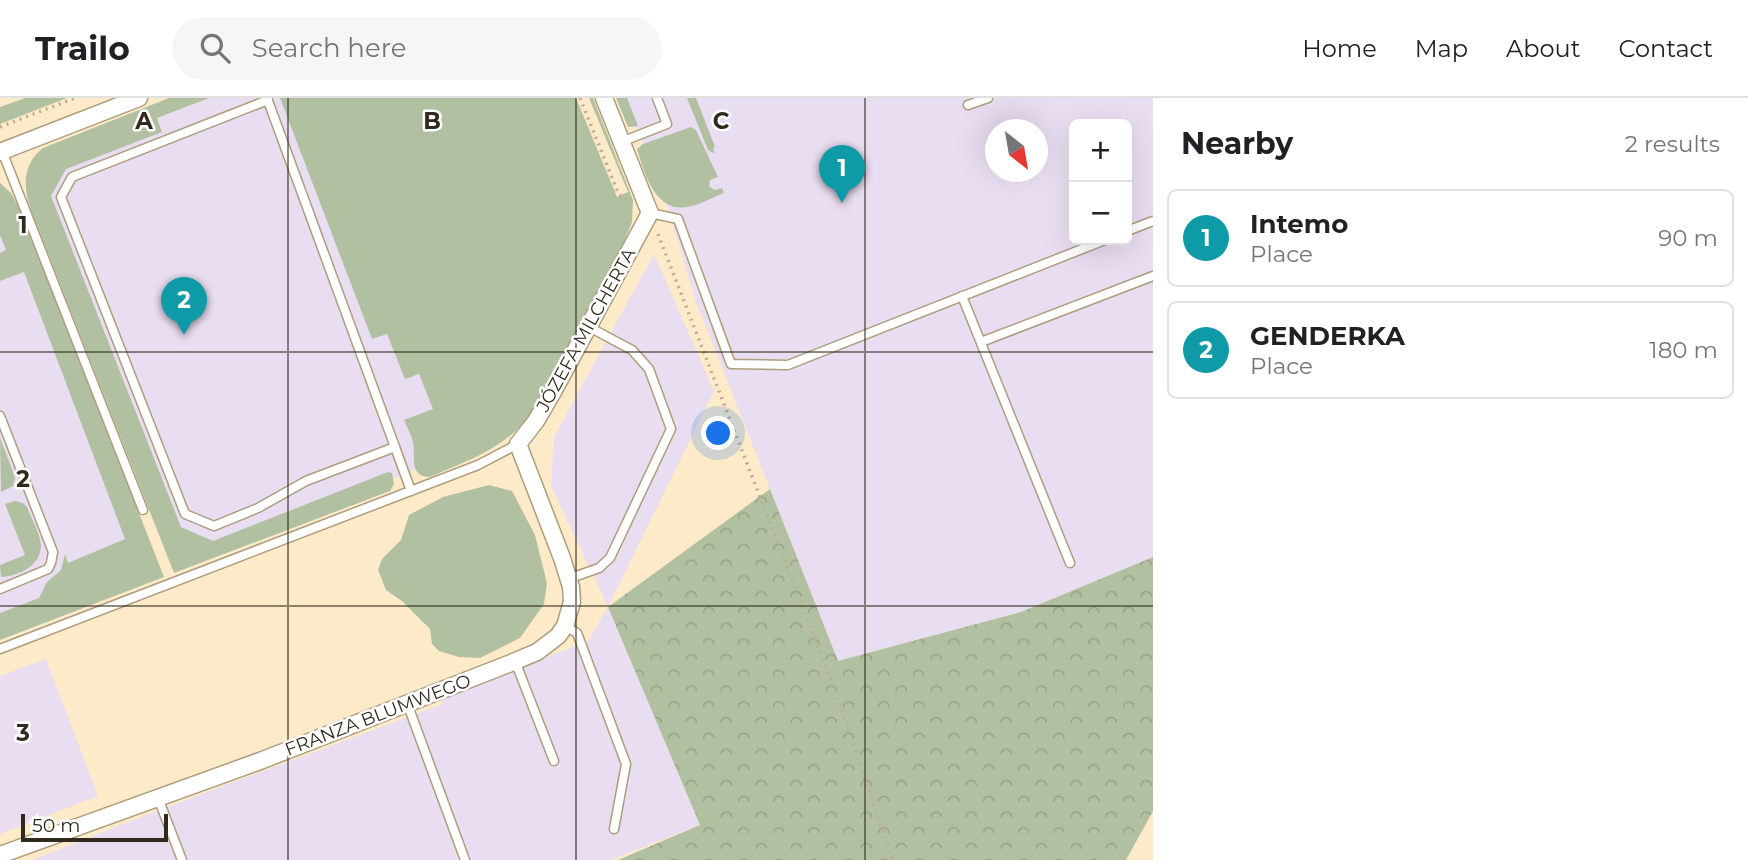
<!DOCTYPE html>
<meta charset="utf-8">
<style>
:root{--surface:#fff;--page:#f6f6f6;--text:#202124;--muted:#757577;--line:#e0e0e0;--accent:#ea580c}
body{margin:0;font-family:Montserrat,sans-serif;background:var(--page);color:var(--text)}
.controls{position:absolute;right:21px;top:21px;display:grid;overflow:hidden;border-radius:10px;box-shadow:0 7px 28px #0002}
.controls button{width:63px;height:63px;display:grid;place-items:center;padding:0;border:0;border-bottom:2px solid var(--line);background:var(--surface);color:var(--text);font:35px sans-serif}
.compass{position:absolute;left:985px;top:21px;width:63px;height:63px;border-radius:50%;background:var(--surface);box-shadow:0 7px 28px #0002;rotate:149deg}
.scale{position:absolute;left:21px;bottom:18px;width:147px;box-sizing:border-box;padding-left:7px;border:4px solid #30291c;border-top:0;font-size:19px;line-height:24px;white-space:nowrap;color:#30291c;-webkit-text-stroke:5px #fff;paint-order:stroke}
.you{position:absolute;left:719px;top:336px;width:24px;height:24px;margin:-18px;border:5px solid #fff;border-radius:50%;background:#1a73e8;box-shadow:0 0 0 10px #1a73e833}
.badge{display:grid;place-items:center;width:46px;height:46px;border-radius:50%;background:var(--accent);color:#fff;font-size:23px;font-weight:700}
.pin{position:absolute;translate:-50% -58px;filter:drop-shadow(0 2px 4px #0008)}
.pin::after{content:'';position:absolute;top:37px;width:24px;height:21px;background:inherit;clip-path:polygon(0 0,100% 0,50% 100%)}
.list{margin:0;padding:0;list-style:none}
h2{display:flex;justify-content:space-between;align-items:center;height:91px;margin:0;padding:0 28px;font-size:30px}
h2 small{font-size:23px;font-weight:400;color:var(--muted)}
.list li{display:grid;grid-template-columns:46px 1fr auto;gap:21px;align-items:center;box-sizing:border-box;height:98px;margin:0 14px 14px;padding:0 14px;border:2px solid var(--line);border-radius:10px}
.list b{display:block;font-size:26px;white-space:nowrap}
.list p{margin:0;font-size:23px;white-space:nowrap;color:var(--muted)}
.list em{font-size:23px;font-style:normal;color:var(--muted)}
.icon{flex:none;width:38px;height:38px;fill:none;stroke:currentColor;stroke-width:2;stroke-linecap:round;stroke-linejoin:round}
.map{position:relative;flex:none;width:1153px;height:762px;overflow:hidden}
header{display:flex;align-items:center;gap:42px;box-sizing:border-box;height:98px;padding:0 35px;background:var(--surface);border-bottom:2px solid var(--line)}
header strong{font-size:33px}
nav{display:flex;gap:38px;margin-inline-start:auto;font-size:24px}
.search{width:490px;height:63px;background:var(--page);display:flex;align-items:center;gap:18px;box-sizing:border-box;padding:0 24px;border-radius:38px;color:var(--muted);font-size:26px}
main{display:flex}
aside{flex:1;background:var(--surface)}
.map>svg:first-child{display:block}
</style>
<header>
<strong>Trailo</strong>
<div class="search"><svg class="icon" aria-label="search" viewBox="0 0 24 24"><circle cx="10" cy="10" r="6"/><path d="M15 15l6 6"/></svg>Search here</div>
<nav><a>Home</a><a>Map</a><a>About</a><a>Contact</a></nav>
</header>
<main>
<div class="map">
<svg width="1153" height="762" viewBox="0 0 1153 762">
<defs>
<pattern id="forest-crowns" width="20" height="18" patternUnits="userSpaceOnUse" patternTransform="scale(1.75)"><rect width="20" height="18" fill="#b2c0a2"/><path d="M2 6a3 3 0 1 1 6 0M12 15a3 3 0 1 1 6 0" fill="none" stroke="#99a58b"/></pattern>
</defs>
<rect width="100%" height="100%" fill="#fdeac8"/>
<!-- industrial -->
<g fill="#e9ddf1" fill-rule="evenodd">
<polygon points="209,0 548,0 479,347 208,452 167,428 40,103 58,58"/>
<path d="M624 0H1153V459L1021 514 838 563 696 204 665 100ZM1074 26H1127V142H1074ZM996 32H1038V74H996Z"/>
<polygon points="0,112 137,449 0,529"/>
<polygon points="654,156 714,293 608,509 700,727 610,762 32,762 151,715 443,606 441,600 588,543 608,509 551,388 554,339"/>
<polygon points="46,561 98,698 0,736 0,578"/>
</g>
<!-- grass -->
<g fill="#b2c0a2">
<polygon points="25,0 67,0 0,26 0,9"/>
<path d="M169 0H209L157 20 162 34 66 71 51 98 181 429 213 443 388 374 392 375 394 386 390 393 174 475 31 112C23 90 22 66 43 50Z"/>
<path d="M280 0H576L617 99 628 94 589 0H593L633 102 632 124 624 144 532 314C506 351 469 362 430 379 408 379 416 357 413 344 411 336 407 329 404 322L433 311 419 276 405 281 387 236 372 241Z"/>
<polygon points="616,0 627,0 638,28 628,29"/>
<polygon points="687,0 696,0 715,49 713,50 715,56 708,52"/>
<path d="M691 29 696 32 718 79 710 82 709 88 714 92 722 90 724 95C712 100 699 107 687 109 655 115 644 74 637 51L643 46Z"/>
<polygon points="0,85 11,95 20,112 164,479 0,542 0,515 39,500 47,484 61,472 65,456 68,465 125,441 24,174 0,183 0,155 6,152 0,137"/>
<polygon points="0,340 15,379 13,388 1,394"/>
<polygon points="489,387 512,393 535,437 547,485 544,506 520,540 480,560 459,559 439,553 432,546 430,531 402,503 386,492 378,472 382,461 401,442 409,417 443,399"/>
<path d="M15 403 23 405 27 409C31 420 40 435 41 447 41 468 19 478 1 479L0 467 25 457 5 406Z"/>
</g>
<!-- forest -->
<polygon fill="url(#forest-crowns)" points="770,391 838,563 1021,514 1153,459 1153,713 1126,762 618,762 700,727 608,509"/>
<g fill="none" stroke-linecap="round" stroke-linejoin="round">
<defs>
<g id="lane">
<polyline points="267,0 395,349 306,383 258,410 214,428 185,416 61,99 72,79 268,2"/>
<polyline points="968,7 988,0"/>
<polyline points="621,44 667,26 657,0"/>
<polyline points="2,53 143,412"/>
<polyline points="650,115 678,121 731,266 788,267 1105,142"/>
<polyline points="1127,133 1153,123"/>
<polyline points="962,198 1070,465"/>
<polyline points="981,244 1153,178"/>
<polyline points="0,318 53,454 51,465 48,471 0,491"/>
<polyline points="395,349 411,393"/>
<polyline points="568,481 599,470 610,460 671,331 649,271 632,252 589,229"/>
<polyline points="565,528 577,535 626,666 614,731"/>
<polyline points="0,551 478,367 518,346"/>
<polyline points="515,563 554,663"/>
<polyline points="407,605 465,762"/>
<polyline points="158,700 182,762"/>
</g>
<g id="street">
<polyline points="0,54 139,0"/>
<polyline points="0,757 260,663 511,565 537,554 558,538 565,528 572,504 571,489 562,460 518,346 536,323 554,292 650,115 604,0"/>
</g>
</defs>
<!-- lane casing -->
<use href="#lane" stroke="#ae9d7d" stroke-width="11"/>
<!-- street casing -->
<use href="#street" stroke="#ae9d7d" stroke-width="19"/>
<!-- path -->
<g stroke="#bdae93" stroke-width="3.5" stroke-dasharray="2 5" stroke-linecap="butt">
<polyline points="580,0 619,97 626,102"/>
<polyline points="0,29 75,0"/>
<polyline points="658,136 831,582 893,762"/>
</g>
<!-- lane -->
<use href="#lane" stroke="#fff" stroke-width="8"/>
<!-- street -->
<use href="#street" stroke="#fff" stroke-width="16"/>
</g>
<!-- grid -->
<path fill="none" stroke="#30291c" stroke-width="2" stroke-opacity="0.55" d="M288 0V762M576 0V762M865 0V762M0 254H1153M0 508H1153"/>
<g text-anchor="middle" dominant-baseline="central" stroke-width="5" stroke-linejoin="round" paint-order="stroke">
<!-- street labels -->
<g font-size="18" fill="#30291c" stroke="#fff">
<text transform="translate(586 232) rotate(-61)">JÓZEFA MILCHERTA</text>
<text transform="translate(378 617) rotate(-21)">FRANZA BLUMWEGO</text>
</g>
</g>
<g font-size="23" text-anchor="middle" font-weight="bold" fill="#30291c" stroke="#fff" stroke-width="5" stroke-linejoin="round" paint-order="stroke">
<text x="144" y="31">A</text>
<text x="432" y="31">B</text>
<text x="721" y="31">C</text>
<text x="23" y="135">1</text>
<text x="23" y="389">2</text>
<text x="23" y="643">3</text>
</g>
</svg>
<div class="controls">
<button>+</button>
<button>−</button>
</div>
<svg class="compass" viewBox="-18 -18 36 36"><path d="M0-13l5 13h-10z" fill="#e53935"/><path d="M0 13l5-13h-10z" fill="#757577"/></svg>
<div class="scale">50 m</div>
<div class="you"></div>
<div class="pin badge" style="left:842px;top:105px;background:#0f9aa8">1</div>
<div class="pin badge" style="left:184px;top:237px;background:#0f9aa8">2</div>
</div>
<aside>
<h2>Nearby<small>2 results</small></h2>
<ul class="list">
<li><span class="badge" style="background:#0f9aa8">1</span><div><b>Intemo</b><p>Place</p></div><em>90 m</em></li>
<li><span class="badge" style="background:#0f9aa8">2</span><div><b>GENDERKA</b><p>Place</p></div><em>180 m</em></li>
</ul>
</aside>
</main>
